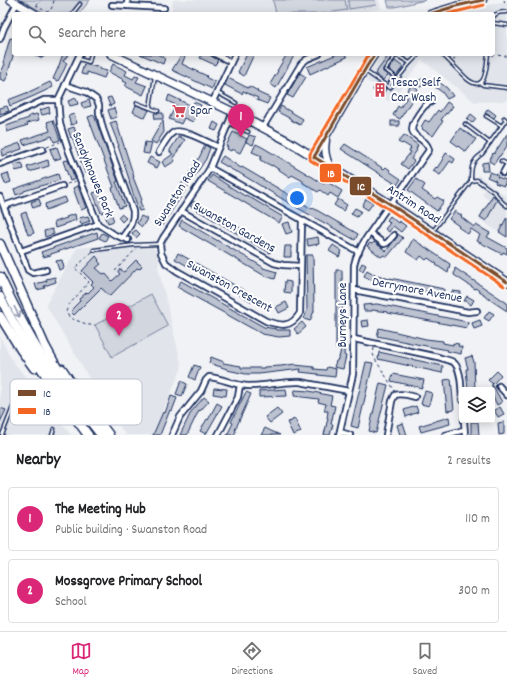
<!DOCTYPE html>
<meta charset="utf-8">
<style>
:root{--surface:#fff;--page:#f6f6f6;--text:#202124;--muted:#757577;--line:#e0e0e0;--accent:#db2777}
body{margin:0;font-family:Dekko,sans-serif;background:var(--page);color:var(--text)}
.controls{position:absolute;right:12px;bottom:12px;display:grid;overflow:hidden;border-radius:4px;box-shadow:0 2px 10px #0003}
.controls button{width:36px;height:36px;display:grid;place-items:center;padding:0;border:0;border-bottom:1px solid var(--line);background:var(--surface);color:var(--text);font:20px sans-serif}
.you{position:absolute;left:297px;top:198px;width:14px;height:14px;margin:-10px;border:3px solid #fff;border-radius:50%;background:#1a73e8;box-shadow:0 0 0 6px #1a73e833}
.badge{display:grid;place-items:center;width:26px;height:26px;border-radius:50%;background:var(--accent);color:#fff;font-size:13px;font-weight:700}
.pin{position:absolute;translate:-50% -33px;filter:drop-shadow(0 1px 2px #0008)}
.pin::after{content:'';position:absolute;top:21px;width:14px;height:12px;background:inherit;clip-path:polygon(0 0,100% 0,50% 100%)}
.list{margin:0;padding:0;list-style:none}
h2{display:flex;justify-content:space-between;align-items:center;height:52px;margin:0;padding:0 16px;font-size:17px}
h2 small{font-size:13px;font-weight:400;color:var(--muted)}
.list li{display:grid;grid-template-columns:26px 1fr auto;gap:12px;align-items:center;box-sizing:border-box;height:64px;margin:0 8px 8px;padding:0 8px;border:1px solid var(--line);border-radius:4px}
.list b{display:block;font-size:15px;white-space:nowrap}
.list p{margin:0;font-size:13px;white-space:nowrap;color:var(--muted)}
.list em{font-size:13px;font-style:normal;color:var(--muted)}
.icon{flex:none;width:22px;height:22px;fill:none;stroke:currentColor;stroke-width:2;stroke-linecap:round;stroke-linejoin:round}
.map{position:relative;flex:none;width:507px;height:435px;overflow:hidden}
.search{position:absolute;background:var(--surface);box-shadow:0 2px 10px #0003;left:12px;right:12px;top:12px;height:44px;display:flex;align-items:center;gap:10px;box-sizing:border-box;padding:0 14px;border-radius:4px;color:var(--muted);font-size:15px}
.sheet{height:196px;background:var(--surface)}
nav{display:flex;justify-content:space-around;align-items:center;box-sizing:border-box;height:56px;border-top:1px solid var(--line);background:var(--surface);font-size:11px;color:var(--muted)}
nav a{display:grid;justify-items:center;gap:2px}
nav .on{color:var(--accent)}
.map>svg:first-child{display:block}
</style>
<div class="map">
<svg width="507" height="435" viewBox="0 0 507 435">
<rect width="100%" height="100%" fill="#f1f2f5"/>
<filter id="ink" filterUnits="userSpaceOnUse"><feTurbulence type="fractalNoise" baseFrequency=".025" numOctaves="2"/><feDisplacementMap in="SourceGraphic" scale="8" xChannelSelector="R" yChannelSelector="G"/><feConvolveMatrix kernelMatrix="1 2 1 2 8 2 1 2 1" color-interpolation-filters="sRGB"/></filter>
<g filter="url(#ink)">
<!-- built -->
<g fill="#e1e4ea">
<polygon points="173,0 379,0 381,9 345,14 171,14"/>
<polygon points="507,1 507,101 475,102 422,60 390,102 371,90 374,85 366,81 372,68 383,54 493,54 493,14 444,14"/>
<polygon points="478,175 504,195 507,196 507,237 498,232 478,218 489,200 482,195 485,189 475,181"/>
<polygon points="152,242 152,247 156,251 159,260 158,267 182,367 153,435 126,435 109,412 46,305 77,248 134,243"/>
<polygon points="0,337 12,360 71,435 0,435"/>
</g>
<!-- green -->
<g fill="#d2d6df" stroke="#76829e">
<polygon points="21,0 90,0 79,14 46,14"/>
<polygon points="273,0 345,0 347,10 321,14 276,14"/>
<polygon points="348,0 375,0 376,5 349,9"/>
<polygon points="387,0 425,0 395,7 389,7"/>
<polygon points="151,294 168,326 112,357 95,325"/>
</g>
<!-- building -->
<g fill="#bcc2d0" stroke="#1b2f5e">
<polygon points="10,38 14,39 14,53 8,72 9,73 5,81 0,79 0,74 5,64 3,63"/>
<polygon points="63,54 69,54 63,61 67,63 64,70 58,81 53,79 58,68"/>
<polygon points="140,54 157,54 165,58 163,64"/>
<polygon points="182,54 186,54 182,64 207,76 206,77 207,78 215,82 212,89 172,70"/>
<polygon points="202,54 208,54 218,60 215,65 200,58"/>
<polygon points="247,54 254,54 244,76 238,72"/>
<polygon points="287,54 295,54 276,88 270,84 278,71 277,71"/>
<polygon points="337,54 345,54 347,57 310,74 307,67"/>
<polygon points="388,56 391,58 383,69 383,72 388,75 383,80 375,74"/>
<polygon points="395,61 403,67 396,76 395,74 389,69"/>
<polygon points="84,64 96,67 96,66 100,67 99,69 107,71 104,78 87,72 87,75 81,74"/>
<polygon points="113,64 127,71 125,75 133,79 135,76 139,77 136,82 147,86 143,95 125,86 127,83 123,81 124,80 109,72"/>
<polygon points="300,73 306,77 293,98 287,95"/>
<polygon points="427,77 429,83 420,87 417,81"/>
<polygon points="228,78 248,88 249,86 258,91 257,92 270,98 267,104 257,100 258,98 243,91 242,94 225,85"/>
<polygon points="435,79 447,88 453,96 447,99 442,92 431,84"/>
<polygon points="50,82 53,87 34,96 10,106 8,100 29,92"/>
<polygon points="377,84 386,89 382,96 373,90"/>
<polygon points="412,84 418,89 411,100 412,100 400,119 393,115 398,106 400,108 409,94 406,93"/>
<polygon points="169,95 192,106 194,102 201,105 193,122 184,118 181,124 169,119 176,105 167,101"/>
<polygon points="111,97 114,104 110,106 107,98"/>
<polygon points="76,98 78,104 70,106 68,101"/>
<polygon points="89,100 91,106 83,108 81,103"/>
<polygon points="447,102 453,106 447,114 446,113 441,120 443,121 433,136 422,129 423,128 421,127 425,120 429,122 438,110 440,112"/>
<polygon points="136,105 149,110 145,118 133,112"/>
<polygon points="7,106 9,111 0,114 0,108"/>
<polygon points="281,106 303,119 300,125 291,120 291,119 278,112"/>
<polygon points="49,107 50,113 42,115 40,110"/>
<polygon points="114,108 117,117 111,119 108,110"/>
<polygon points="488,109 496,115 494,118 485,113"/>
<polygon points="154,113 163,113 163,119 155,119"/>
<polygon points="37,114 39,120 27,123 28,125 7,132 6,126 29,118 29,116"/>
<polygon points="74,114 77,123 71,125 68,116"/>
<polygon points="471,114 476,118 472,123 467,119"/>
<polygon points="94,115 118,181 116,182 125,206 119,208 112,188 114,187 88,117"/>
<polygon points="53,120 60,140 54,142 52,136 24,145 22,140 50,131 47,122"/>
<polygon points="163,120 164,132 156,144 151,141"/>
<polygon points="116,121 134,177 133,177 142,200 140,201 143,210 139,211 129,182 130,182 118,146 119,146 110,123"/>
<rect x="391" y="121" width="8" height="5"/>
<polygon points="214,122 219,125 216,131 211,129"/>
<polygon points="74,127 78,139 79,139 91,171 85,173 72,137 71,138 68,129"/>
<polygon points="460,128 476,139 466,152 451,141"/>
<polygon points="233,132 247,139 240,153 232,149 231,151 227,149 228,147 226,146"/>
<polygon points="507,134 507,146 500,156 499,156 494,164 489,161 493,153 494,154"/>
<polygon points="249,135 256,137 253,145 246,142"/>
<polygon points="404,135 418,145 416,149 417,150 411,159 414,161 408,169 401,164 411,152 409,151 411,148 403,143 402,144 398,142"/>
<polygon points="179,136 185,140 173,158 175,161 165,167 162,162 173,154 170,152 170,150"/>
<polygon points="145,142 152,143 149,154 143,153"/>
<polygon points="20,143 22,149 2,156 1,150"/>
<polygon points="256,144 262,147 289,163 324,184 326,181 342,191 338,198 330,193 328,196 320,190 318,192 303,183 303,181 292,175 290,177 272,165 272,166 260,160 262,156 252,152"/>
<polygon points="345,144 384,169 386,167 390,170 389,171 401,179 397,185 341,149"/>
<polygon points="205,145 210,148 206,159 161,227 156,223 200,156"/>
<polygon points="57,147 61,158 54,160 50,149"/>
<polygon points="446,153 455,159 453,163 450,161 440,175 433,171 436,167 437,168 441,162"/>
<polygon points="223,156 241,168 242,167 254,174 301,202 312,209 313,208 358,234 355,240 294,206 236,171 236,172 219,162"/>
<polygon points="150,157 160,162 157,168 147,163"/>
<polygon points="48,160 49,166 29,172 27,167"/>
<polygon points="68,160 75,179 70,181 63,161"/>
<polygon points="488,162 489,171 482,171 482,163"/>
<polygon points="22,163 24,169 15,171 14,165"/>
<polygon points="490,172 498,175 497,177 506,180 504,186 495,183 496,181 487,177"/>
<polygon points="8,173 11,182 5,184 2,175"/>
<polygon points="58,174 60,180 24,191 24,192 16,195 14,189"/>
<polygon points="212,175 232,188 245,196 246,195 283,217 279,223 208,181"/>
<polygon points="416,179 425,185 422,190 435,199 437,197 444,201 437,211 408,190"/>
<polygon points="78,186 86,208 81,210 73,188"/>
<polygon points="99,191 106,211 101,213 93,193"/>
<polygon points="493,195 497,200 486,221 480,217"/>
<polygon points="65,197 67,202 46,210 45,204"/>
<polygon points="39,199 41,205 33,208 31,202"/>
<polygon points="338,199 347,205 343,211 334,205"/>
<polygon points="366,199 373,203 368,210 362,206"/>
<polygon points="193,201 273,247 270,253 190,206"/>
<polygon points="355,208 361,211 357,217 351,214"/>
<polygon points="455,211 462,216 461,217 474,227 476,225 490,233 487,237 507,248 507,254 503,252 502,254 477,241 480,235 471,229 468,234 458,227 459,226 449,219"/>
<polygon points="26,212 34,233 28,235 21,214"/>
<polygon points="111,213 114,221 108,223 105,215"/>
<polygon points="75,214 76,220 64,224 64,225 55,228 54,222 67,218 66,217"/>
<polygon points="121,214 126,218 122,222 118,217"/>
<polygon points="88,216 90,221 81,224 79,218"/>
<polygon points="141,216 147,219 142,227 137,223"/>
<polygon points="390,216 398,223 399,221 406,226 401,232 393,226 389,232 385,229 390,223 387,220"/>
<polygon points="507,217 507,237 499,232"/>
<polygon points="182,220 251,260 263,267 263,268 277,272 275,279 265,276 179,226"/>
<polygon points="289,222 292,232 286,234 282,224"/>
<polygon points="52,229 54,234 45,237 44,231"/>
<polygon points="136,230 140,234 136,238 132,233"/>
<polygon points="97,232 98,238 51,254 51,255 43,257 41,252"/>
<polygon points="102,233 108,236 105,241 99,238"/>
<polygon points="398,234 403,238 387,257 384,255 381,257 367,246 370,243 372,244 374,242 386,251 397,237"/>
<polygon points="318,237 319,244 308,246 307,239"/>
<polygon points="413,239 450,264 448,273 436,265 437,264 428,258 426,260 421,256 418,260 406,252"/>
<polygon points="333,245 342,251 339,257 329,251"/>
<polygon points="285,246 291,246 291,257 284,257"/>
<polygon points="178,253 236,286 272,306 269,311 175,259"/>
<polygon points="306,255 313,255 314,311 310,321 304,319 307,310"/>
<polygon points="96,256 99,260 98,261 101,264 96,268 103,274 105,273 112,281 120,274 118,272 120,269 124,272 136,260 142,266 139,269 137,268 110,296 101,288 74,315 71,312 73,310 72,309 80,301 79,299 87,292 88,293 94,287 91,284 93,282 82,271"/>
<polygon points="62,260 64,268 59,270 56,261"/>
<polygon points="362,263 366,265 363,271 359,269"/>
<polygon points="455,268 507,303 507,311 483,295 484,294 475,288 475,289 454,275"/>
<polygon points="336,270 342,270 343,341 345,341 344,355 346,356 343,369 334,367 336,361 337,361 338,358 339,358 341,349 336,349"/>
<polygon points="367,270 377,276 378,275 389,279 390,278 444,289 443,295 382,283 372,279 371,280 364,276"/>
<polygon points="55,277 56,282 44,286 45,288 37,290 35,284 47,281 46,279"/>
<polygon points="181,281 264,327 276,329 276,330 290,330 290,336 279,337 262,334 177,287"/>
<polygon points="285,281 291,282 291,293 284,292"/>
<polygon points="452,291 461,292 460,299 451,297"/>
<polygon points="467,296 474,300 471,305 467,302 467,301 464,301"/>
<polygon points="286,302 289,308 279,313 276,307"/>
<polygon points="377,304 468,322 467,328 388,313 388,312 372,310 372,311 364,311 363,305"/>
<polygon points="489,311 494,314 489,321 484,318"/>
<polygon points="368,320 369,326 362,327 361,321"/>
<polygon points="480,320 482,326 474,329 472,323"/>
<polygon points="302,322 306,327 298,334 294,329"/>
<polygon points="379,328 426,339 443,341 443,343 453,345 453,343 459,344 458,346 462,347 461,354 447,351 448,350 431,347 377,336"/>
<polygon points="379,352 443,366 442,373 378,359"/>
<polygon points="472,356 474,362 475,390 468,390 466,369 468,369 465,358"/>
<polygon points="211,357 224,362 223,363 241,366 241,368 264,368 264,367 281,366 295,364 295,365 314,367 314,369 326,370 327,367 336,369 335,377 318,375 318,374 300,372 301,369 259,374 246,374 227,370 227,369 209,363"/>
<polygon points="366,362 373,363 358,428 351,426"/>
<polygon points="194,365 200,367 195,380 189,377"/>
<polygon points="497,371 501,375 493,384 488,380"/>
<polygon points="393,374 424,380 422,388 391,381"/>
<polygon points="451,379 454,410 447,411 444,380"/>
<polygon points="181,381 187,384 182,396 176,394"/>
<polygon points="380,383 388,385 376,433 369,431"/>
<polygon points="492,384 502,402 497,405 492,395"/>
<polygon points="214,388 227,389 226,396 213,394"/>
<polygon points="286,389 287,396 259,397 259,391"/>
<polygon points="295,390 309,391 332,396 330,405 335,406 331,424 333,424 330,435 324,435 328,418 327,418 328,411 324,411 326,404 318,402 319,399 294,396"/>
<polygon points="425,391 432,393 429,406 421,404"/>
<polygon points="246,392 251,394 235,430 236,431 234,435 227,435 233,423 231,422"/>
<polygon points="171,396 177,398 172,411 170,410 160,435 153,435 163,412 165,413"/>
<polygon points="204,397 209,401 200,411 199,410 187,435 180,435 191,412"/>
<polygon points="217,403 222,406 206,434 200,431 207,419 208,420"/>
<polygon points="416,406 418,412 406,417 404,410"/>
<polygon points="500,407 504,414 498,417 494,410"/>
<polygon points="0,408 6,410 0,422"/>
<polygon points="277,408 282,414 270,423 265,417"/>
<polygon points="449,417 450,424 421,432 419,426"/>
<polygon points="295,419 301,432 293,435 287,422 292,421 292,420"/>
<polygon points="471,422 478,422 479,435 471,435"/>
<polygon points="504,422 504,434 499,435 498,423"/>
<polygon points="403,423 407,435 400,435 397,425"/>
<polygon points="265,428 271,431 280,435 261,435"/>
</g>
<g fill="none" stroke-linecap="round" stroke-linejoin="round">
<defs>
<g id="lane">
<polyline points="72,14 80,4"/>
<path d="M493 17C497 12 501 12 507 12"/>
<polyline points="493,23 507,25"/>
<polyline points="37,54 41,56 44,54"/>
<path d="M442 54 467 79C487 95 486 66 488 54"/>
<polyline points="79,59 89,62 91,54"/>
<polyline points="365,71 390,88 410,63 419,54"/>
<polyline points="480,83 483,85 507,88"/>
<polyline points="388,87 394,76 385,70 396,55 410,63"/>
<polyline points="218,93 236,103"/>
<polyline points="137,103 158,111"/>
<polyline points="150,108 155,76"/>
<polyline points="486,116 502,126"/>
<polyline points="229,123 248,132"/>
<polyline points="465,124 490,143"/>
<polyline points="501,161 507,164"/>
<path d="M471 181C471 169 471 161 482 154L506 120 504 118"/>
<polyline points="433,231 471,181 477,180 495,193 502,202 507,206"/>
<polyline points="94,250 134,245 160,244"/>
<polyline points="2,435 13,407"/>
<polyline points="52,435 54,429"/>
</g>
<g id="street">
<polyline points="127,0 128,6"/>
<polyline points="112,5 164,8"/>
<polyline points="0,39 4,28 17,3"/>
<polyline points="80,54 58,100 60,124 69,152 98,224 115,235 128,240"/>
<polyline points="215,54 231,62"/>
<path d="M65 85 86 92 96 99 99 105V113L103 129 133 211C134 223 128 229 122 238"/>
<polyline points="212,103 235,54"/>
<path d="M233 112 210 168 205 176 163 238 160 244 161 253 166 263 177 271 266 321C281 326 291 328 300 313L302 220"/>
<polyline points="0,120 44,100 58,100"/>
<polyline points="263,127 301,64 307,59 319,54"/>
<path d="M159 152C162 147 168 135 174 132 182 128 209 143 218 147"/>
<polyline points="0,164 43,149"/>
<polyline points="210,168 359,252"/>
<polyline points="503,173 507,166"/>
<polyline points="0,197 28,270 33,273 46,270"/>
<polyline points="4,206 62,186"/>
<polyline points="181,211 274,263 283,265 300,266"/>
<polyline points="370,233 384,244 387,243 394,235"/>
<polyline points="21,251 98,224"/>
<polyline points="354,290 468,312 477,311"/>
<path d="M354 339 438 357C443 359 449 360 453 362 462 368 461 389 462 400"/>
<polyline points="499,386 507,395"/>
<polyline points="464,420 465,435"/>
<polyline points="340,432 350,435"/>
<path d="M172 435 180 417 201 391 206 380 209 377C223 378 235 386 249 386 266 386 283 381 300 382L349 391"/>
<polyline points="218,435 238,397 240,385"/>
<path d="M339 435 353 374 354 265C357 250 367 237 376 224 381 216 386 208 393 201L429 150C426 134 401 140 418 115 422 109 424 105 431 102"/>
<path d="M386 435 392 401 395 395C402 393 408 395 415 397"/>
<polyline points="445,435 464,430"/>
</g>
<g id="secondary">
<polyline points="430,14 456,6 483,0"/>
<path d="M326 140C324 150 325 157 330 166"/>
<polyline points="314,157 367,66 375,54"/>
</g>
<g id="primary">
<polyline points="11,0 35,14"/>
<polyline points="111,54 233,112 288,141 390,204 507,282"/>
</g>
<g id="highway">
<polyline points="0,244 45,346 62,377"/>
<path d="M0 277C11 300 22 323 35 345 54 377 78 406 101 435"/>
<path d="M0 297C24 346 55 391 88 435"/>
<polyline points="0,316 21,350 34,368"/>
<polyline points="62,369 80,396 109,435"/>
</g>
</defs>
<!-- lane casing -->
<use href="#lane" stroke="#1b2f5e" stroke-width="5"/>
<!-- street casing -->
<use href="#street" stroke="#1b2f5e" stroke-width="8"/>
<!-- secondary casing -->
<use href="#secondary" stroke="#1b2f5e" stroke-width="9"/>
<!-- primary casing -->
<use href="#primary" stroke="#1b2f5e" stroke-width="10"/>
<!-- highway casing -->
<use href="#highway" stroke="#1b2f5e" stroke-width="11"/>
<!-- path -->
<g stroke="#1b2f5e" stroke-width="1" stroke-dasharray="3 3" stroke-linecap="butt">
<polyline points="504,0 505,3 507,4"/>
<path d="M36 5 46 12C52 11 53 5 54 0"/>
<polyline points="37,5 41,0"/>
<polyline points="492,55 507,56"/>
<polyline points="453,60 460,54"/>
<polyline points="47,147 60,142"/>
<polyline points="67,184 76,181"/>
<polyline points="92,252 75,268 89,282 68,306 66,312 70,318 89,325 95,325"/>
<polyline points="115,271 136,249"/>
<polyline points="374,348 373,354 375,359 395,391"/>
</g>
<!-- lane -->
<use href="#lane" stroke="#fff" stroke-width="2"/>
<!-- street -->
<use href="#street" stroke="#fff" stroke-width="4.5"/>
<!-- secondary -->
<use href="#secondary" stroke="#fff" stroke-width="6"/>
<!-- primary -->
<use href="#primary" stroke="#fff" stroke-width="7"/>
<!-- highway -->
<use href="#highway" stroke="#fff" stroke-width="8"/>
<defs>
<g id="bus-1">
<polyline points="430,14 456,6 483,0"/>
<polyline points="375,54 367,66 314,157 390,204 507,282"/>
</g>
<g id="bus-2">
<polyline points="447,14 484,5"/>
<polyline points="369,54 310,154 310,160 387,208 504,286"/>
</g>
</defs>
<!-- bus-1 casing -->
<use href="#bus-1" stroke="#fff" stroke-width="6"/>
<!-- bus-2 casing -->
<use href="#bus-2" stroke="#fff" stroke-width="6"/>
<!-- bus-1 -->
<use href="#bus-1" stroke="#7a4b2a" stroke-width="3"/>
<!-- bus-2 -->
<use href="#bus-2" stroke="#f26522" stroke-width="3"/>
</g>
<!-- one-way arrows -->
<defs><path id="oneway-shaft" d="M-6 0H5M1.5-3L5.5 0L1.5 3" fill="none" stroke-width="1.6" stroke-linecap="round" stroke-linejoin="round"/></defs>
<use stroke="#8d97ae" href="#oneway-shaft" transform="translate(17 312) rotate(62)"/>
</g>
<!-- icons -->
<defs>
<symbol id="building-bare" viewBox="-9 -9 18 18"><path d="M-4-6H4V6H1V3H-1V6H-4ZM-2.5-4.3h1.7v1.8h-1.7ZM.8-4.3h1.7v1.8H.8ZM-2.5-1h1.7V.8h-1.7ZM.8-1h1.7V.8H.8Z" fill="#d1495b" stroke="#fff" stroke-width="2.5" paint-order="stroke"/></symbol>
<symbol id="supermarket-bare" viewBox="-9 -9 18 18"><path d="M-6-5.5h2.5l.6 2H6L4.5 2H-2.5L-4.4-4H-6ZM-1.5 3.2a1.3 1.3 0 1 0 .1 0ZM3 3.2a1.3 1.3 0 1 0 .1 0Z" fill="#d1495b" stroke="#fff" stroke-width="2.5" paint-order="stroke"/></symbol>
</defs>
<g fill-rule="evenodd">
<use href="#building-bare" x="370" y="80" width="20" height="20"/>
<use href="#supermarket-bare" x="169" y="101" width="20" height="20"/>
</g>
<g text-anchor="middle" dominant-baseline="central" stroke-width="4" stroke-linejoin="round" paint-order="stroke">
<!-- poi labels -->
<g font-size="13" fill="#1b2f5e" stroke="#fff" text-anchor="start">
<text x="391" y="83">Tesco Self<tspan x="391" dy="15">Car Wash</tspan></text>
<text x="190" y="111">Spar</text>
</g>
<!-- street labels -->
<g font-size="13" fill="#1b2f5e" stroke="#fff">
<text transform="translate(92 175) rotate(68)">Sandyknowes Park</text>
<text transform="translate(178 194) rotate(-57)">Swanston Road</text>
<text transform="translate(413 205) rotate(33)">Antrim Road</text>
<text transform="translate(234 228) rotate(29)">Swanston Gardens</text>
<text transform="translate(229 287) rotate(29)">Swanston Crescent</text>
<text transform="translate(417 291) rotate(11)">Derrymore Avenue</text>
<text transform="translate(343 315) rotate(-90)">Burneys Lane</text>
</g>
</g>
<!-- legend -->
<rect x="10" y="379" width="132" height="46" rx="6" fill="#fff" stroke="#bbc1cf" stroke-width="1"/>
<rect x="18" y="390" width="18" height="6" fill="#7a4b2a"/>
<rect x="18" y="408" width="18" height="6" fill="#f26522"/>
<g font-size="11" fill="#1b2f5e">
<text x="43" y="397">1C</text>
<text x="43" y="415">1B</text>
</g>
<g stroke="#fff" stroke-width="1.5">
<rect x="319" y="163" width="23" height="20" rx="4" fill="#f26522"/>
<rect x="349" y="176" width="23" height="20" rx="4" fill="#7a4b2a"/>
</g>
<g font-size="11" text-anchor="middle" font-weight="bold" fill="#fff">
<text x="331" y="177">1B</text>
<text x="361" y="190">1C</text>
</g>
</svg>
<div class="controls">
<button><svg class="icon" aria-label="layers" viewBox="0 0 24 24"><path d="M12 4l9 5-9 5-9-5zM3 14l9 5 9-5"/></svg></button>
</div>
<div class="you"></div>
<div class="pin badge" style="left:241px;top:137px">1</div>
<div class="pin badge" style="left:119px;top:336px">2</div>
<div class="search"><svg class="icon" aria-label="search" viewBox="0 0 24 24"><circle cx="10" cy="10" r="6"/><path d="M15 15l6 6"/></svg>Search here</div>
</div>
<section class="sheet">
<h2>Nearby<small>2 results</small></h2>
<ul class="list">
<li><span class="badge">1</span><div><b>The Meeting Hub</b><p>Public building · Swanston Road</p></div><em>110 m</em></li>
<li><span class="badge">2</span><div><b>Mossgrove Primary School</b><p>School</p></div><em>300 m</em></li>
</ul>
</section>
<nav>
<a class="on"><svg class="icon" aria-label="map" viewBox="0 0 24 24"><path d="M3 6l6-2 6 2 6-2v14l-6 2-6-2-6 2zM9 4v14M15 6v14"/></svg>Map</a>
<a><svg class="icon" aria-label="directions" viewBox="0 0 24 24"><path d="M12 3l9 9-9 9-9-9zM9 14v-3h6M13 9l2 2-2 2"/></svg>Directions</a>
<a><svg class="icon" aria-label="saved" viewBox="0 0 24 24"><path d="M7 4h10v16l-5-4-5 4z"/></svg>Saved</a>
</nav>
